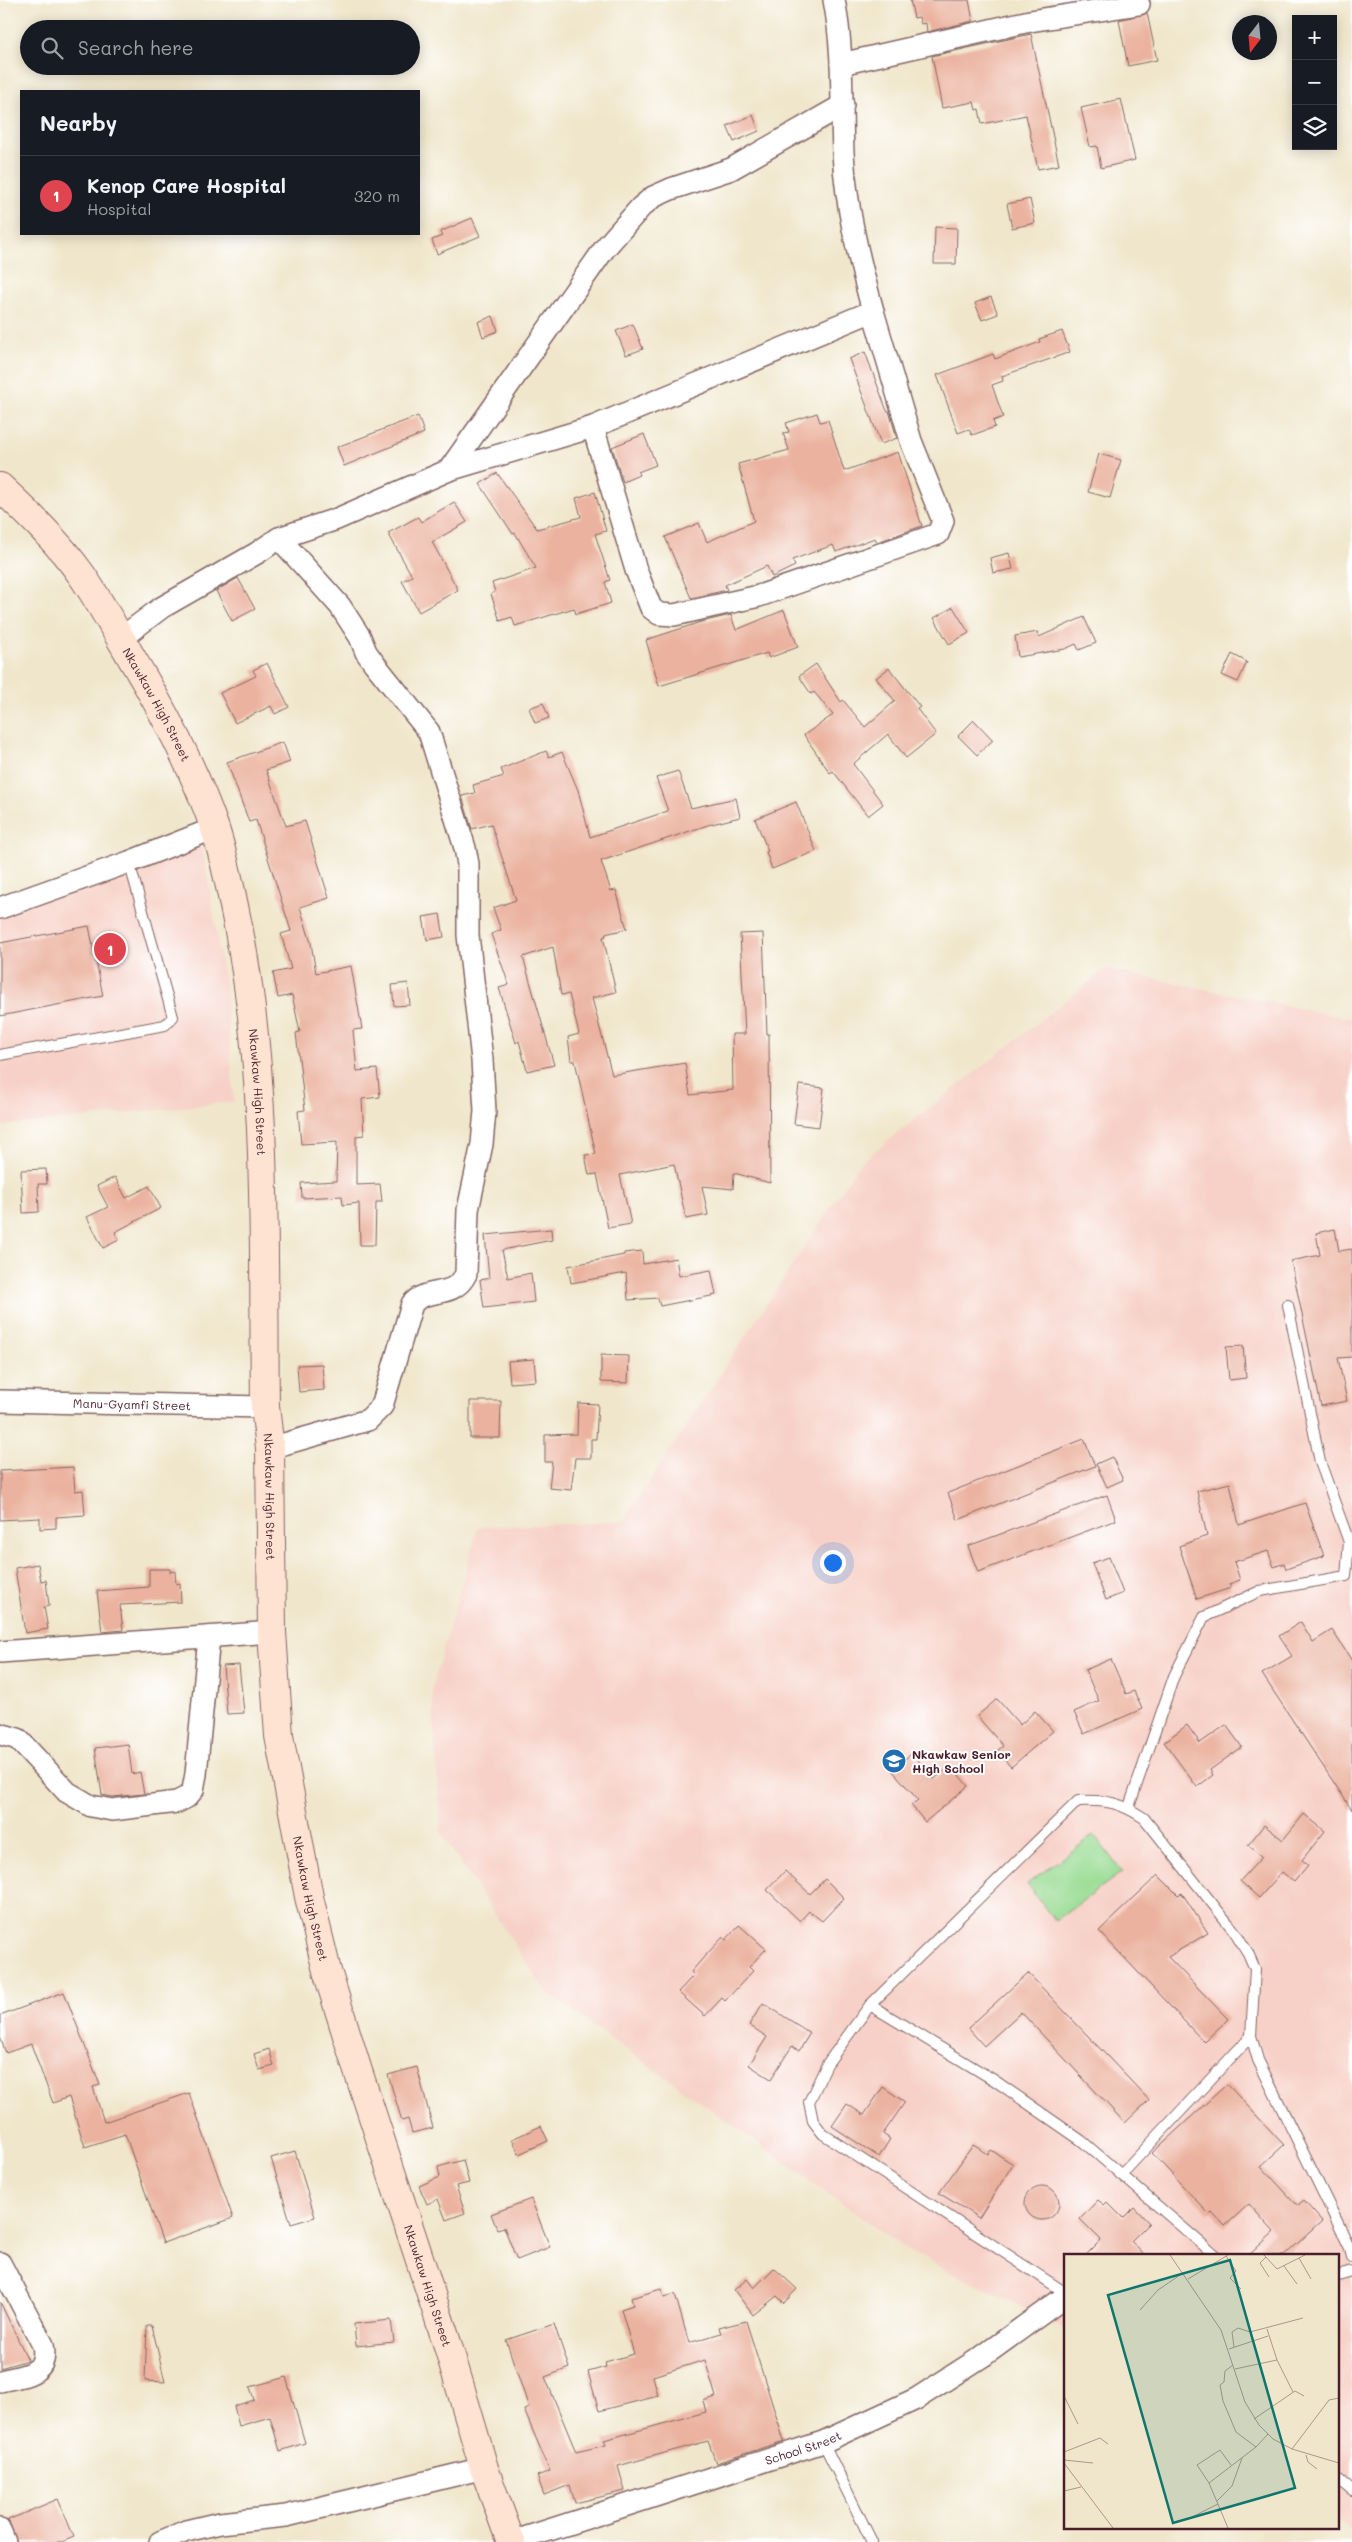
<!DOCTYPE html>
<meta charset="utf-8">
<style>
:root{--surface:#171b24;--page:#242831;--text:#f1f3f6;--muted:#9ea1a6;--line:#363941;--accent:#d93025}
body{margin:0;font-family:Mali,sans-serif;background:var(--page);color:var(--text)}
.controls{position:absolute;right:15px;top:15px;display:grid;overflow:hidden;border-radius:0px;box-shadow:0 2px 12px #0003}
.controls button{width:45px;height:45px;display:grid;place-items:center;padding:0;border:0;border-bottom:1px solid var(--line);background:var(--surface);color:var(--text);font:25px sans-serif}
.compass{position:absolute;left:1232px;top:15px;width:45px;height:45px;border-radius:50%;background:var(--surface);box-shadow:0 2px 12px #0003;rotate:196deg}
.you{position:absolute;left:832px;top:1562px;width:18px;height:18px;margin:-12px;border:4px solid #fff;border-radius:50%;background:#1a73e8;box-shadow:0 0 0 8px #1a73e833}
.badge{display:grid;place-items:center;width:32px;height:32px;border-radius:50%;background:var(--accent);color:#fff;font-size:16px;font-weight:700}
.pin{position:absolute;translate:-50% -50%;border:2px solid #fff;box-shadow:0 1px 5px #0006}
.list{margin:0;padding:0;list-style:none}
h2{display:flex;justify-content:space-between;align-items:center;height:65px;margin:0;padding:0 20px;font-size:21px}
h2 small{font-size:16px;font-weight:400;color:var(--muted)}
.list li{display:grid;grid-template-columns:32px 1fr auto;gap:15px;align-items:center;box-sizing:border-box;height:80px;padding:0 20px;border-top:1px solid var(--line)}
.list b{display:block;font-size:19px;white-space:nowrap}
.list p{margin:0;font-size:16px;white-space:nowrap;color:var(--muted)}
.list em{font-size:16px;font-style:normal;color:var(--muted)}
.icon{flex:none;width:28px;height:28px;fill:none;stroke:currentColor;stroke-width:2;stroke-linecap:round;stroke-linejoin:round}
.map{position:relative;flex:none;width:1352px;height:2542px;overflow:hidden}
.search{position:absolute;background:var(--surface);box-shadow:0 2px 12px #0003;left:20px;top:20px;width:400px;height:55px;display:flex;align-items:center;gap:12px;box-sizing:border-box;padding:0 18px;border-radius:28px;color:var(--muted);font-size:19px}
.panel{position:absolute;background:var(--surface);box-shadow:0 2px 12px #0003;left:20px;top:90px;width:400px;height:145px;border-radius:0px}
.map>svg:first-child{display:block}
</style>
<div class="map">
<svg width="1352" height="2542" viewBox="0 0 1352 2542">
<rect width="100%" height="100%" fill="#fff"/>
<filter id="ink" filterUnits="userSpaceOnUse"><feTurbulence type="fractalNoise" baseFrequency=".02" numOctaves="2"/><feDisplacementMap in="SourceGraphic" scale="10" xChannelSelector="R" yChannelSelector="G"/><feConvolveMatrix kernelMatrix="1 2 1 2 8 2 1 2 1" color-interpolation-filters="sRGB"/></filter>
<filter id="wash" filterUnits="userSpaceOnUse"><feTurbulence type="fractalNoise" baseFrequency=".0096" numOctaves="4" result="noise"/><feDisplacementMap in="SourceGraphic" scale="20" xChannelSelector="R" yChannelSelector="G"/><feGaussianBlur stdDeviation="1.12" result="paint"/><feColorMatrix in="noise" values="0 0 0 0 0 0 0 0 0 0 0 0 0 0 0 0 0 1.4 0 .05"/><feComposite in="paint" operator="in"/></filter>
<g filter="url(#wash)">
<rect width="100%" height="100%" fill="#f0e6cb"/>
<!-- built -->
<g fill="#f7d1c7">
<polygon points="203,847 226,993 234,1102 0,1126 0,905"/>
<polygon points="1106,969 1352,1019 1352,2531 1338,2520 1338,2256 1066,2256 1066,2329 909,2251 546,1992 441,1833 432,1688 478,1527 623,1522 860,1163"/>
</g>
<!-- green -->
<polygon fill="#99dc93" stroke="#727e5f" points="1094,1835 1122,1872 1055,1921 1027,1884"/>
<g id="blocks">
<!-- building -->
<g fill="#ebb29f">
<polygon points="910,0 969,0 973,21 927,32 926,23 921,24 919,17 914,18"/>
<polygon points="1147,13 1157,60 1128,66 1119,20"/>
<polygon points="1031,34 1059,165 1038,169 1026,115 982,124 979,109 976,110 974,102 942,108 932,56"/>
<polygon points="1121,99 1135,160 1101,168 1097,146 1090,147 1081,108"/>
<polygon points="753,115 759,131 734,142 727,126"/>
<polygon points="1030,199 1035,223 1012,228 1007,204"/>
<polygon points="472,218 480,236 437,254 432,240 442,236 440,232"/>
<polygon points="935,227 957,228 956,264 934,264"/>
<polygon points="991,297 998,314 982,320 975,303"/>
<polygon points="493,316 498,331 483,337 478,322"/>
<polygon points="633,324 643,349 626,355 616,331"/>
<polygon points="1062,331 1070,352 1002,376 1003,381 992,385 1003,417 993,421 995,427 972,435 969,429 958,433 937,375 993,354 995,359 1040,342 1039,339"/>
<polygon points="865,352 887,411 889,411 897,438 881,444 849,359"/>
<polygon points="817,413 820,422 828,420 844,471 898,452 922,526 877,542 875,538 836,552 833,545 792,560 795,566 772,577 767,566 725,585 727,590 691,598 665,537 699,523 707,542 754,521 738,464 789,450 783,433 789,432 786,423"/>
<polygon points="418,416 424,433 344,466 337,447"/>
<polygon points="644,434 656,465 638,472 639,475 623,482 612,447"/>
<polygon points="1099,454 1121,460 1110,498 1088,492"/>
<polygon points="497,473 537,529 581,517 576,498 595,492 606,531 595,534 610,580 605,582 611,603 576,614 574,608 515,626 512,617 500,621 491,594 495,592 492,583 536,568 515,533 513,534 480,484"/>
<polygon points="454,502 467,522 432,542 458,590 419,612 402,581 412,576 388,533 418,517 421,522"/>
<polygon points="1009,553 1013,569 993,573 990,558"/>
<polygon points="238,578 255,609 232,621 216,591"/>
<polygon points="953,607 969,633 949,644 934,618"/>
<polygon points="784,610 798,647 769,658 767,653 659,686 646,640 701,622 731,615 736,630"/>
<polygon points="1084,617 1096,643 1079,650 1076,644 1065,649 1018,657 1015,636 1038,632 1039,637"/>
<polygon points="1232,654 1247,662 1238,682 1222,675"/>
<polygon points="267,663 289,707 275,714 271,706 235,723 220,693 256,676 253,670"/>
<polygon points="816,664 841,702 843,700 865,727 895,701 876,678 889,668 920,707 917,709 936,734 906,758 888,734 853,764 883,804 868,816 833,771 830,773 804,735 833,715 814,692 811,694 799,676"/>
<polygon points="543,703 549,718 535,723 529,708"/>
<polygon points="974,720 993,740 977,755 958,736"/>
<polygon points="283,742 290,762 266,770 286,826 305,821 329,898 300,907 311,943 316,973 351,966 362,1029 353,1030 357,1071 377,1069 380,1097 362,1099 364,1135 356,1136 356,1185 380,1184 382,1202 376,1202 375,1245 360,1245 359,1203 343,1205 342,1196 302,1198 301,1183 336,1181 337,1142 301,1144 298,1111 305,1110 296,1033 300,1032 292,995 278,998 273,973 291,969 281,934 291,931 256,820 249,822 227,762"/>
<polygon points="546,751 549,757 562,752 578,790 590,837 668,811 656,778 678,771 691,808 736,798 740,817 708,825 601,861 611,891 616,890 627,929 605,934 606,936 603,937 616,992 592,998 612,1075 685,1063 690,1095 733,1090 732,1034 745,1034 740,934 763,933 767,1034 769,1034 770,1183 734,1173 733,1189 702,1186 708,1215 686,1219 674,1164 620,1175 631,1224 608,1228 597,1174 589,1175 585,1155 596,1154 575,1061 571,1061 568,1037 579,1034 569,994 561,995 553,947 523,957 554,1065 527,1071 519,1041 516,1043 499,988 509,985 491,934 501,930 493,908 516,900 491,824 472,829 462,796 475,793 473,785 504,776 501,769"/>
<polygon points="796,802 816,851 772,869 766,852 768,851 755,819"/>
<polygon points="440,914 444,937 427,940 423,917"/>
<polygon points="89,926 103,996 0,1016 0,943"/>
<polygon points="408,983 410,1005 394,1006 392,985"/>
<polygon points="799,1085 824,1088 819,1127 794,1124"/>
<polygon points="46,1169 47,1184 38,1184 39,1212 23,1213 21,1170"/>
<polygon points="115,1177 126,1198 149,1186 161,1208 115,1232 119,1240 103,1248 87,1217 108,1207 97,1186"/>
<polygon points="551,1229 552,1240 502,1250 508,1278 531,1273 534,1302 484,1308 480,1280 489,1278 485,1235"/>
<polygon points="1335,1229 1339,1251 1352,1249 1352,1357 1338,1358 1347,1401 1321,1406 1291,1261 1320,1255 1316,1233"/>
<polygon points="642,1251 643,1264 676,1258 679,1276 711,1270 716,1295 660,1306 658,1298 628,1300 626,1273 571,1283 568,1266 624,1255 624,1253"/>
<polygon points="1243,1346 1246,1378 1229,1380 1226,1347"/>
<polygon points="601,1355 629,1356 628,1383 601,1382"/>
<polygon points="534,1359 536,1381 510,1383 508,1361"/>
<polygon points="322,1364 324,1390 299,1392 297,1365"/>
<polygon points="470,1401 501,1401 500,1438 470,1438"/>
<polygon points="578,1403 598,1404 596,1439 591,1439 591,1458 575,1458 571,1490 549,1488 552,1462 545,1462 545,1435 577,1434"/>
<polygon points="1084,1439 1095,1466 958,1520 948,1493"/>
<polygon points="1112,1457 1123,1480 1107,1487 1096,1464"/>
<polygon points="73,1467 75,1491 83,1490 85,1515 56,1517 56,1528 40,1529 40,1518 0,1520 0,1471"/>
<polygon points="1230,1483 1239,1525 1305,1503 1324,1556 1286,1569 1284,1563 1274,1567 1268,1551 1234,1562 1240,1580 1229,1584 1231,1588 1197,1599 1179,1546 1207,1536 1197,1491"/>
<polygon points="1107,1495 1116,1520 978,1572 968,1546"/>
<polygon points="1109,1557 1123,1593 1106,1600 1092,1563"/>
<polygon points="38,1564 41,1581 46,1580 49,1606 44,1607 48,1629 25,1633 15,1568"/>
<polygon points="149,1569 170,1569 170,1572 175,1571 176,1584 180,1583 181,1602 120,1605 123,1630 102,1632 97,1591 149,1587"/>
<polygon points="1301,1622 1313,1642 1332,1630 1352,1661 1352,1810 1262,1674 1292,1656 1279,1636"/>
<polygon points="1111,1659 1126,1694 1134,1691 1142,1709 1084,1734 1074,1712 1099,1701 1085,1670"/>
<polygon points="239,1665 244,1713 227,1714 223,1666"/>
<polygon points="997,1699 1020,1725 1035,1711 1053,1731 1011,1767 997,1751 1003,1746 977,1716"/>
<polygon points="1187,1725 1200,1743 1226,1725 1242,1747 1210,1770 1213,1775 1197,1787 1164,1742"/>
<polygon points="128,1744 132,1774 140,1772 144,1794 112,1797 102,1795 95,1748"/>
<polygon points="912,1753 934,1779 951,1766 968,1786 925,1822 911,1805 918,1800 892,1770"/>
<polygon points="1304,1814 1325,1831 1302,1860 1308,1865 1294,1882 1282,1872 1259,1898 1240,1881 1262,1857 1248,1845 1264,1825 1283,1840"/>
<polygon points="785,1871 810,1894 825,1879 844,1898 822,1921 809,1911 800,1921 767,1890"/>
<polygon points="1158,1875 1178,1895 1182,1893 1208,1933 1168,1957 1228,2019 1204,2042 1099,1931"/>
<polygon points="739,1925 766,1949 749,1967 753,1971 725,2001 722,1998 705,2016 678,1992 694,1975 691,1972 704,1957 723,1937 726,1940"/>
<polygon points="1028,1973 1149,2100 1125,2123 1021,2012 984,2046 968,2028"/>
<polygon points="64,1992 100,2085 93,2087 104,2122 189,2093 233,2218 163,2243 125,2134 85,2147 69,2097 53,2103 31,2044 6,2053 0,2037 0,2016"/>
<polygon points="763,2003 810,2033 799,2051 792,2046 771,2079 749,2065 767,2037 749,2025"/>
<polygon points="269,2049 274,2066 259,2070 254,2054"/>
<polygon points="417,2067 433,2128 412,2133 408,2119 402,2121 388,2075"/>
<polygon points="1227,2084 1284,2145 1261,2166 1298,2206 1304,2201 1322,2221 1284,2256 1248,2256 1274,2232 1249,2204 1225,2226 1212,2212 1209,2214 1152,2153"/>
<polygon points="883,2087 905,2102 883,2134 890,2139 879,2157 832,2126 847,2104 864,2115"/>
<polygon points="541,2126 548,2141 519,2154 512,2139"/>
<polygon points="973,2145 988,2154 991,2150 1013,2164 979,2218 939,2193"/>
<polygon points="295,2151 315,2217 291,2224 271,2158"/>
<polygon points="463,2160 469,2183 456,2186 465,2213 446,2220 438,2199 427,2204 419,2186 440,2177 438,2167"/>
<circle cx="1042" cy="2203" r="17"/>
<polygon points="531,2199 550,2247 517,2260 504,2227 497,2229 491,2214"/>
<polygon points="1098,2200 1104,2205 1107,2202 1123,2218 1134,2207 1149,2223 1131,2241 1145,2256 1085,2256 1101,2240 1080,2219"/>
<polygon points="774,2268 797,2289 784,2303 777,2296 753,2315 734,2290 747,2279 754,2288"/>
<polygon points="661,2289 664,2297 675,2294 689,2343 721,2333 719,2328 746,2321 784,2441 716,2463 708,2441 618,2466 625,2491 575,2503 570,2485 544,2495 537,2476 550,2471 524,2410 529,2408 506,2340 554,2324 569,2368 545,2377 576,2452 606,2445 604,2440 706,2412 703,2401 716,2397 705,2360 653,2376 658,2396 599,2411 588,2372 606,2367 605,2362 634,2354 621,2309 633,2305 631,2298"/>
<polygon points="0,2302 28,2360 0,2368"/>
<polygon points="391,2320 394,2342 356,2346 354,2324"/>
<polygon points="147,2326 152,2326 165,2382 145,2381"/>
<polygon points="286,2377 305,2443 280,2451 270,2417 239,2426 234,2406 254,2400 250,2387"/>
<polygon points="58,2499 74,2537 62,2542 17,2542 8,2520"/>
</g>
</g>
</g>
<g filter="url(#ink)">
<use href="#blocks" fill-opacity="0" stroke="#846563" stroke-width="1"/>
<g fill="none" stroke-linecap="round" stroke-linejoin="round">
<defs>
<g id="lane">
<polyline points="0,1055 165,1025 173,1017 129,862"/>
<polyline points="1129,1807 1174,1676 1204,1617 1260,1591 1346,1576 1349,1542 1320,1462 1288,1305"/>
<polyline points="870,2005 994,2080 1082,2141 1216,2256"/>
<polyline points="1121,2175 1251,2036"/>
<polyline points="1338,2276 1352,2272"/>
<path d="M1066 2293 823 2134 813 2121 809 2102 827 2064 870 2005 1078 1801C1106 1800 1120 1802 1144 1818L1235 1932 1248 1953 1255 1969 1251 2036 1258 2060 1350 2248 1352 2258"/>
<polyline points="823,2442 872,2542"/>
<polyline points="1338,2479 1352,2491"/>
</g>
<g id="street">
<polyline points="841,64 1030,21 1139,4"/>
<polyline points="593,427 636,570 651,608 659,614 674,615 759,596 938,534 943,521 911,441 873,311"/>
<polyline points="449,470 605,248 641,207 653,197 671,189 731,169 843,105"/>
<path d="M120 639 161 608 257 553 279 538 337 519 449 470 593 427 873 311C859 260 846 207 843 153 841 102 844 51 834 0"/>
<polyline points="0,908 129,862 215,828"/>
<path id="s1" d="M0 1401 265 1407"/>
<path d="M270 1448 368 1420 382 1406 412 1304C427 1286 453 1300 466 1274L468 1210 482 1144 485 1111 482 1060 468 935V864L465 848 429 732 374 663 366 652 360 637 340 606 279 538"/>
<polyline points="0,1652 272,1632"/>
<polyline points="0,1734 18,1739 67,1792 91,1806 112,1810 177,1802 187,1797 193,1790 196,1774 209,1637"/>
<path d="M0 2263 43 2345C49 2376 23 2375 0 2381"/>
<polyline points="0,2530 5,2542"/>
<polyline points="160,2542 186,2531 220,2523 286,2516 484,2468"/>
<path id="s2" d="M512 2542 823 2442 916 2399 983 2356 1066 2296"/>
</g>
<g id="secondary">
<path id="s3" d="M0 487C29 514 58 542 81 574 99 600 114 628 130 655 163 710 194 768 215 829 226 862 232 896 239 931 269 1087 263 1248 265 1407L270 1448 272 1632 279 1736 309 1897 327 1971 357 2068 448 2346 484 2468 511 2542"/>
</g>
</defs>
<!-- lane casing -->
<use href="#lane" stroke="#846563" stroke-width="12"/>
<!-- street casing -->
<use href="#street" stroke="#846563" stroke-width="24"/>
<!-- secondary casing -->
<use href="#secondary" stroke="#846563" stroke-width="30"/>
<!-- lane -->
<use href="#lane" stroke="#fff" stroke-width="10"/>
<!-- street -->
<use href="#street" stroke="#fff" stroke-width="21"/>
<!-- secondary -->
<use href="#secondary" stroke="#fee3d2" stroke-width="28"/>
</g>
</g>
<!-- icons -->
<defs>
<symbol id="school-disc" viewBox="-11 -11 22 22"><circle r="9.5" fill="#1f6fb2" stroke="#fff"/><path d="M0-5L7-2L0 1L-7-2ZM-4 1L0 2.5L4 1V4Q0 6-4 4Z" fill="#fff"/></symbol>
</defs>
<g fill-rule="evenodd">
<use href="#school-disc" x="880" y="1747" width="28" height="28"/>
</g>
<g text-anchor="middle" dominant-baseline="central" stroke-width="4" stroke-linejoin="round" paint-order="stroke">
<!-- street labels -->
<g font-size="12" fill="#4a1f2b" stroke="#fff">
<text stroke="none"><textPath href="#s3" startOffset="270">Nkawkaw High Street</textPath></text>
<text stroke="none"><textPath href="#s3" startOffset="675">Nkawkaw High Street</textPath></text>
<text stroke="none"><textPath href="#s1" startOffset="132">Manu-Gyamfi Street</textPath></text>
<text stroke="none"><textPath href="#s3" startOffset="1080">Nkawkaw High Street</textPath></text>
<text stroke="none"><textPath href="#s3" startOffset="1485">Nkawkaw High Street</textPath></text>
<text stroke="none"><textPath href="#s3" startOffset="1890">Nkawkaw High Street</textPath></text>
<text stroke="none"><textPath href="#s2" startOffset="306">School Street</textPath></text>
</g>
<!-- poi labels -->
<g font-size="12" font-weight="bold" fill="#4a1f2b" stroke="#fff" text-anchor="start">
<text x="912" y="1754">Nkawkaw Senior<tspan x="912" dy="14">High School</tspan></text>
</g>
</g>
<!-- overview -->
<g transform="translate(1064 2254)">
<rect width="275" height="275" fill="#f0e6cb"/>
<path fill="none" stroke="#ae968b" stroke-width="1" d="M106 1 157 76 181 148 195 171 209 185 228 195 275 209M200 1 213 15 241 1M162 2 172 17 166 24 177 35M202 3 196 9 205 23M235 4 247 25M220 12 233 30M124 25 164 1M76 56 94 36 119 19M203 75 213 106 229 138M170 93 168 78 174 74 186 78 239 64M165 95 204 82M169 111 161 117 160 128 156 131 159 147 172 178 192 193M171 115 213 106M0 142 14 170M190 165 231 137 240 142M228 195 265 146 275 144M0 198 36 184 44 190M242 201 244 208 253 215M0 206 29 209M0 209 49 274M145 229 133 211 156 196 167 211M0 237 17 233M153 247 168 232 178 204M128 263 154 250M164 274 145 229 192 193 204 180"/>
<path fill="#0f766e" fill-opacity="0.15" stroke="#0f766e" stroke-width="2.5" d="M166 6 231 234 109 269 44 41Z"/>
<rect width="275" height="275" fill="none" stroke="#4a1f2b" stroke-width="2.5"/>
</g>
</svg>
<div class="controls">
<button>+</button>
<button>−</button>
<button><svg class="icon" aria-label="layers" viewBox="0 0 24 24"><path d="M12 4l9 5-9 5-9-5zM3 14l9 5 9-5"/></svg></button>
</div>
<svg class="compass" viewBox="-18 -18 36 36"><path d="M0-13l5 13h-10z" fill="#e53935"/><path d="M0 13l5-13h-10z" fill="#9ea1a6"/></svg>
<div class="you"></div>
<div class="pin badge" style="left:110px;top:949px;background:#e0444e">1</div>
<div class="search"><svg class="icon" aria-label="search" viewBox="0 0 24 24"><circle cx="10" cy="10" r="6"/><path d="M15 15l6 6"/></svg>Search here</div>
<section class="panel">
<h2>Nearby<small></small></h2>
<ul class="list">
<li><span class="badge" style="background:#e0444e">1</span><div><b>Kenop Care Hospital</b><p>Hospital</p></div><em>320 m</em></li>
</ul>
</section>
</div>
